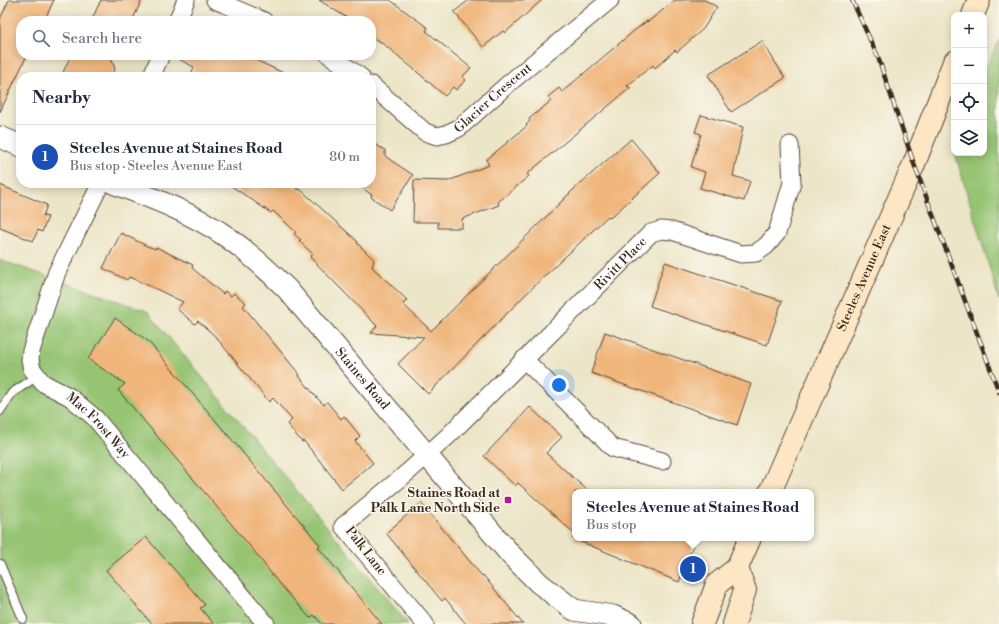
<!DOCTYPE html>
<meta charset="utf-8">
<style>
:root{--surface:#fff;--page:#f2f2f3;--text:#1f2937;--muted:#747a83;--line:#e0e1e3;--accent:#0b8043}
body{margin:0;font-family:"Libre Bodoni",serif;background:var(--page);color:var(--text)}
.controls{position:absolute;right:12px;top:12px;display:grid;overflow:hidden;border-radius:8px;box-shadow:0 2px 10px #0003}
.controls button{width:36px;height:36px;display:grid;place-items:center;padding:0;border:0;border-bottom:1px solid var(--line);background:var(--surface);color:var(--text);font:20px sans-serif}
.you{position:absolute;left:559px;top:385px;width:14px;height:14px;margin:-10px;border:3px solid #fff;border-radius:50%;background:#1a73e8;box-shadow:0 0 0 6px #1a73e833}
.badge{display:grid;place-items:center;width:26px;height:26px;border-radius:50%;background:var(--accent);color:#fff;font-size:13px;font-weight:700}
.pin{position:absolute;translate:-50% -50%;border:2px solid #fff;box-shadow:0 1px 4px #0006}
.popup{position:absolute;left:572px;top:489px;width:242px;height:52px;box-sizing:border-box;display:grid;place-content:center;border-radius:8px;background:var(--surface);filter:drop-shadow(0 1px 3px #0005);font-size:13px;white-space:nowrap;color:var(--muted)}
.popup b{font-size:15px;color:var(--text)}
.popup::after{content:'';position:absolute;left:50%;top:100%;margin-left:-8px;border:8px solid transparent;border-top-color:var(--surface)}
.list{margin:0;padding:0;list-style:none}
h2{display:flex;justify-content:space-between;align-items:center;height:52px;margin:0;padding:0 16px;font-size:17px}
h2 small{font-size:13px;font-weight:400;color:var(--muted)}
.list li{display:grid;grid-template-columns:26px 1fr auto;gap:12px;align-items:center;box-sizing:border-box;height:64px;padding:0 16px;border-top:1px solid var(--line)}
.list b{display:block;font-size:15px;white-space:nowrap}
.list p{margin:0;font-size:13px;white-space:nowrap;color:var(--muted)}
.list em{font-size:13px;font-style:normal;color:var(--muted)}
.icon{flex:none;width:22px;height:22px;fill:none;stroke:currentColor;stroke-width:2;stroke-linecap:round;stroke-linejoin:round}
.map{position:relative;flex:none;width:999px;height:624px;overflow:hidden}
.search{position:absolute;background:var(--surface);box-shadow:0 2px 10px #0003;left:16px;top:16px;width:360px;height:44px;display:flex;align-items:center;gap:10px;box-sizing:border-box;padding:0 14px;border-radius:16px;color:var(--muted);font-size:15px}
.panel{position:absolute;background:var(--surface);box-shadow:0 2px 10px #0003;left:16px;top:72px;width:360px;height:116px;border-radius:16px}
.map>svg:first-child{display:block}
</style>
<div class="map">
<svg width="999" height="624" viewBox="0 0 999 624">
<rect width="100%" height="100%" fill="#fbf7ec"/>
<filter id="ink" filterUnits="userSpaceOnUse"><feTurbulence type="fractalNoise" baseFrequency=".025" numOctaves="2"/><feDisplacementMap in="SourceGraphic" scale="8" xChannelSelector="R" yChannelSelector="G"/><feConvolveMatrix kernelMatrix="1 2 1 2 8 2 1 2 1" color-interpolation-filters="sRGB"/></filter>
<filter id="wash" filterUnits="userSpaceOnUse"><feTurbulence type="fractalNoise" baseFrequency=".012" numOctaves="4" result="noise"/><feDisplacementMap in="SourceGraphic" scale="16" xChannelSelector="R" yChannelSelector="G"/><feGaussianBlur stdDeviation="0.9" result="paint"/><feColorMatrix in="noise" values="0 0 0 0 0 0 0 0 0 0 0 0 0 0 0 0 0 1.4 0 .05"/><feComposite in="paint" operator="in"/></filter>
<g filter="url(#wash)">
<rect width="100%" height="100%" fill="#ece5c7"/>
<!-- green -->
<g fill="#96c473" stroke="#687748">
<polygon points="999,40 999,300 955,153 984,153 984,72"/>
<polygon points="0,260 147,311 408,624 0,624"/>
</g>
<g id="blocks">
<!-- building -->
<g fill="#f0b57a">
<polygon points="9,0 54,0 44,21 21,21 21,55 27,55 0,112 0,19"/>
<polygon points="101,0 142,0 132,21 91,21"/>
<polygon points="319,0 390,0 428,28 426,31 471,68 462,77 466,80 456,90 453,87 445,96 409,65 381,42 371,37 371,21 352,21"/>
<polygon points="469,0 542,0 505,33 503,31 483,47 454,12"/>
<polygon points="675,0 705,0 717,7 703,29 677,52 675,50 655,68 653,65 627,86 630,88 527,174 529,176 498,202 499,205 462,219 462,228 438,228 438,222 413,222 414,180 448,181 489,165 486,160 527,126 526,125 530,121 529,119 551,101 548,97 559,88 562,92 635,30 647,21 648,22"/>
<polygon points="762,41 785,78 731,112 708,75"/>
<polygon points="71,55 110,55 115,69 111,77 61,77"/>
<polygon points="171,55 245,55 292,77 190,77 194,67"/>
<polygon points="701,115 743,127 733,176 750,181 744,201 700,188 705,172 691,167 701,134 695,132"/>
<polygon points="631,139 660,173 610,218 608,216 529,291 428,394 398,364 424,337 371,333 377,326 310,257 313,254 299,241 301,240 294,234 296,232 273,211 271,213 227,183 289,183 299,190 300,189 358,242 357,243 374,260 372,267 407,300 403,304 431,331 573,190"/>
<polygon points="371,142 385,150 385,156 392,161 413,175 390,210 371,197 372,195 355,183 371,183"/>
<polygon points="0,185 47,205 43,216 48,217 42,232 38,230 33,241 0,228"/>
<polygon points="121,233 147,246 156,249 156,247 193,265 192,268 223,294 225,291 231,296 234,293 246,303 243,306 300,375 299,376 318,399 324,405 327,402 341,419 344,416 360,436 355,441 373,463 342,489 304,441 302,442 287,424 292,420 273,398 269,402 215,336 198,321 195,324 177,309 183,302 152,287 129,277 127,280 103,268"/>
<polygon points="665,262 782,301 767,345 650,306"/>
<polygon points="115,318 148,341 239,448 320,545 318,547 382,624 322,624 314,615 310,618 277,581 254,551 118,390 125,384 88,359"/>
<polygon points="605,332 751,384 737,425 591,373"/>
<polygon points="530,407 562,437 546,453 589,492 575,492 575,534 518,483 515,486 484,456"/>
<polygon points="421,503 482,576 483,575 523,624 466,624 445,598 442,601 386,533"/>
<polygon points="146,537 205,605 200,608 214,624 152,624 106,570"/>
<polygon points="572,538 696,538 679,582"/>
</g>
</g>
</g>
<g filter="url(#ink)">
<use href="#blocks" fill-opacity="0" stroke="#564637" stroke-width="1"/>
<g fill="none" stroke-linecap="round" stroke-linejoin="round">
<defs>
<g id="service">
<polyline points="0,411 12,393 36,377"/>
<polyline points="0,564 23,619"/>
</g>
<g id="minor">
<polyline points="215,0 264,21"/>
<polyline points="177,21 186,0"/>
<polyline points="329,55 361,77"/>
<polyline points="151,77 161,55"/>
<path id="s1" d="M371 85 425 132 437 136 446 134 459 128 508 84 610 0"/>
<path id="s2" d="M101 183 57 272 31 351 30 360 32 369 43 383 70 397 95 418 266 624"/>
<polyline points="524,359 613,448 662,461"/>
<path id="s3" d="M425 624 343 526 408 472 448 436 651 233 661 230 672 231 741 254 756 253 766 246 777 233 792 183 790 145"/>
</g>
<g id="tertiary">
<polyline points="0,137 21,146"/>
<path id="s4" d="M113 183C152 198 193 213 227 237 248 252 268 270 287 289L510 554 539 583 574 610 613 616 631 624"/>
</g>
<g id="secondary">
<polyline points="973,15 979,0"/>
<path id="s5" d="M770 492 914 164 954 62"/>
<polyline points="702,624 717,584 737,568 750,538"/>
<polyline points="734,624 745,590 737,568"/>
</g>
</defs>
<!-- service casing -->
<use href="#service" stroke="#564637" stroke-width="10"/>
<!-- minor casing -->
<use href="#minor" stroke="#564637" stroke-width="19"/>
<!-- tertiary casing -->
<use href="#tertiary" stroke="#564637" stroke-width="23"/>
<!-- secondary casing -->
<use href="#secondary" stroke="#564637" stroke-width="24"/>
<!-- service -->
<use href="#service" stroke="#fff" stroke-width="8"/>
<!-- minor -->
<use href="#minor" stroke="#fff" stroke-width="17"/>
<!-- tertiary -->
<use href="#tertiary" stroke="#fff" stroke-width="21"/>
<!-- secondary -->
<use href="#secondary" stroke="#fce6c4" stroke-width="22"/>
<defs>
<polyline id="rail" points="852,0 878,57 914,164 999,392"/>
</defs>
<!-- rail casing -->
<use href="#rail" stroke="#3b2a1e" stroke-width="4.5"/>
<!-- rail -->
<use href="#rail" stroke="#fbf7ec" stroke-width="3" stroke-dasharray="9" stroke-linecap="butt"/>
</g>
</g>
<!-- markers -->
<rect fill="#b5179e" stroke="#fbf7ec" stroke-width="1.5" x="504" y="496" width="8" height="8" rx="2"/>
<g text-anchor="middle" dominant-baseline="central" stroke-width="3" stroke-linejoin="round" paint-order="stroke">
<!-- street labels -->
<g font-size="13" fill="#3b2a1e" stroke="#fbf7ec">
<text stroke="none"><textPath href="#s1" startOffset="153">Glacier Crescent</textPath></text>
<text stroke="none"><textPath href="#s3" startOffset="510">Rivitt Place</textPath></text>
<text stroke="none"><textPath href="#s5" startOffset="234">Steeles Avenue East</textPath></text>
<text stroke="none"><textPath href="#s4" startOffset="323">Staines Road</textPath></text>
<text stroke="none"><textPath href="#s2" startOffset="289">Mac Frost Way</textPath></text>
<text transform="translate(366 551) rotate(52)">Palk Lane</text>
</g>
<!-- poi labels -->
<g font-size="13" font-weight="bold" fill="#3b2a1e" stroke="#fbf7ec" text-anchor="end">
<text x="500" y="493">Staines Road at<tspan x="500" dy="15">Palk Lane North Side</tspan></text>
</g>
</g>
</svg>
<div class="controls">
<button>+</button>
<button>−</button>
<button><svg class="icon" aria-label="locate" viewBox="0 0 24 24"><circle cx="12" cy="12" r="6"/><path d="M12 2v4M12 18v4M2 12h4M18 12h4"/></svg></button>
<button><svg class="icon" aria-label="layers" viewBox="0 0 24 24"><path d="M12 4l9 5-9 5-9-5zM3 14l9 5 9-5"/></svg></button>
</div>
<div class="you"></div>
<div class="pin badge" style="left:693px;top:569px;background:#1a4fb4">1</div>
<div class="popup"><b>Steeles Avenue at Staines Road</b>Bus stop</div>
<div class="search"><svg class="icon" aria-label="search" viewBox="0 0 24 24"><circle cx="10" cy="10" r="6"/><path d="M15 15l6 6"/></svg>Search here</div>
<section class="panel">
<h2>Nearby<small></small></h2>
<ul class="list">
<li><span class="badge" style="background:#1a4fb4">1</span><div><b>Steeles Avenue at Staines Road</b><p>Bus stop · Steeles Avenue East</p></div><em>80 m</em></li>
</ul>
</section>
</div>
